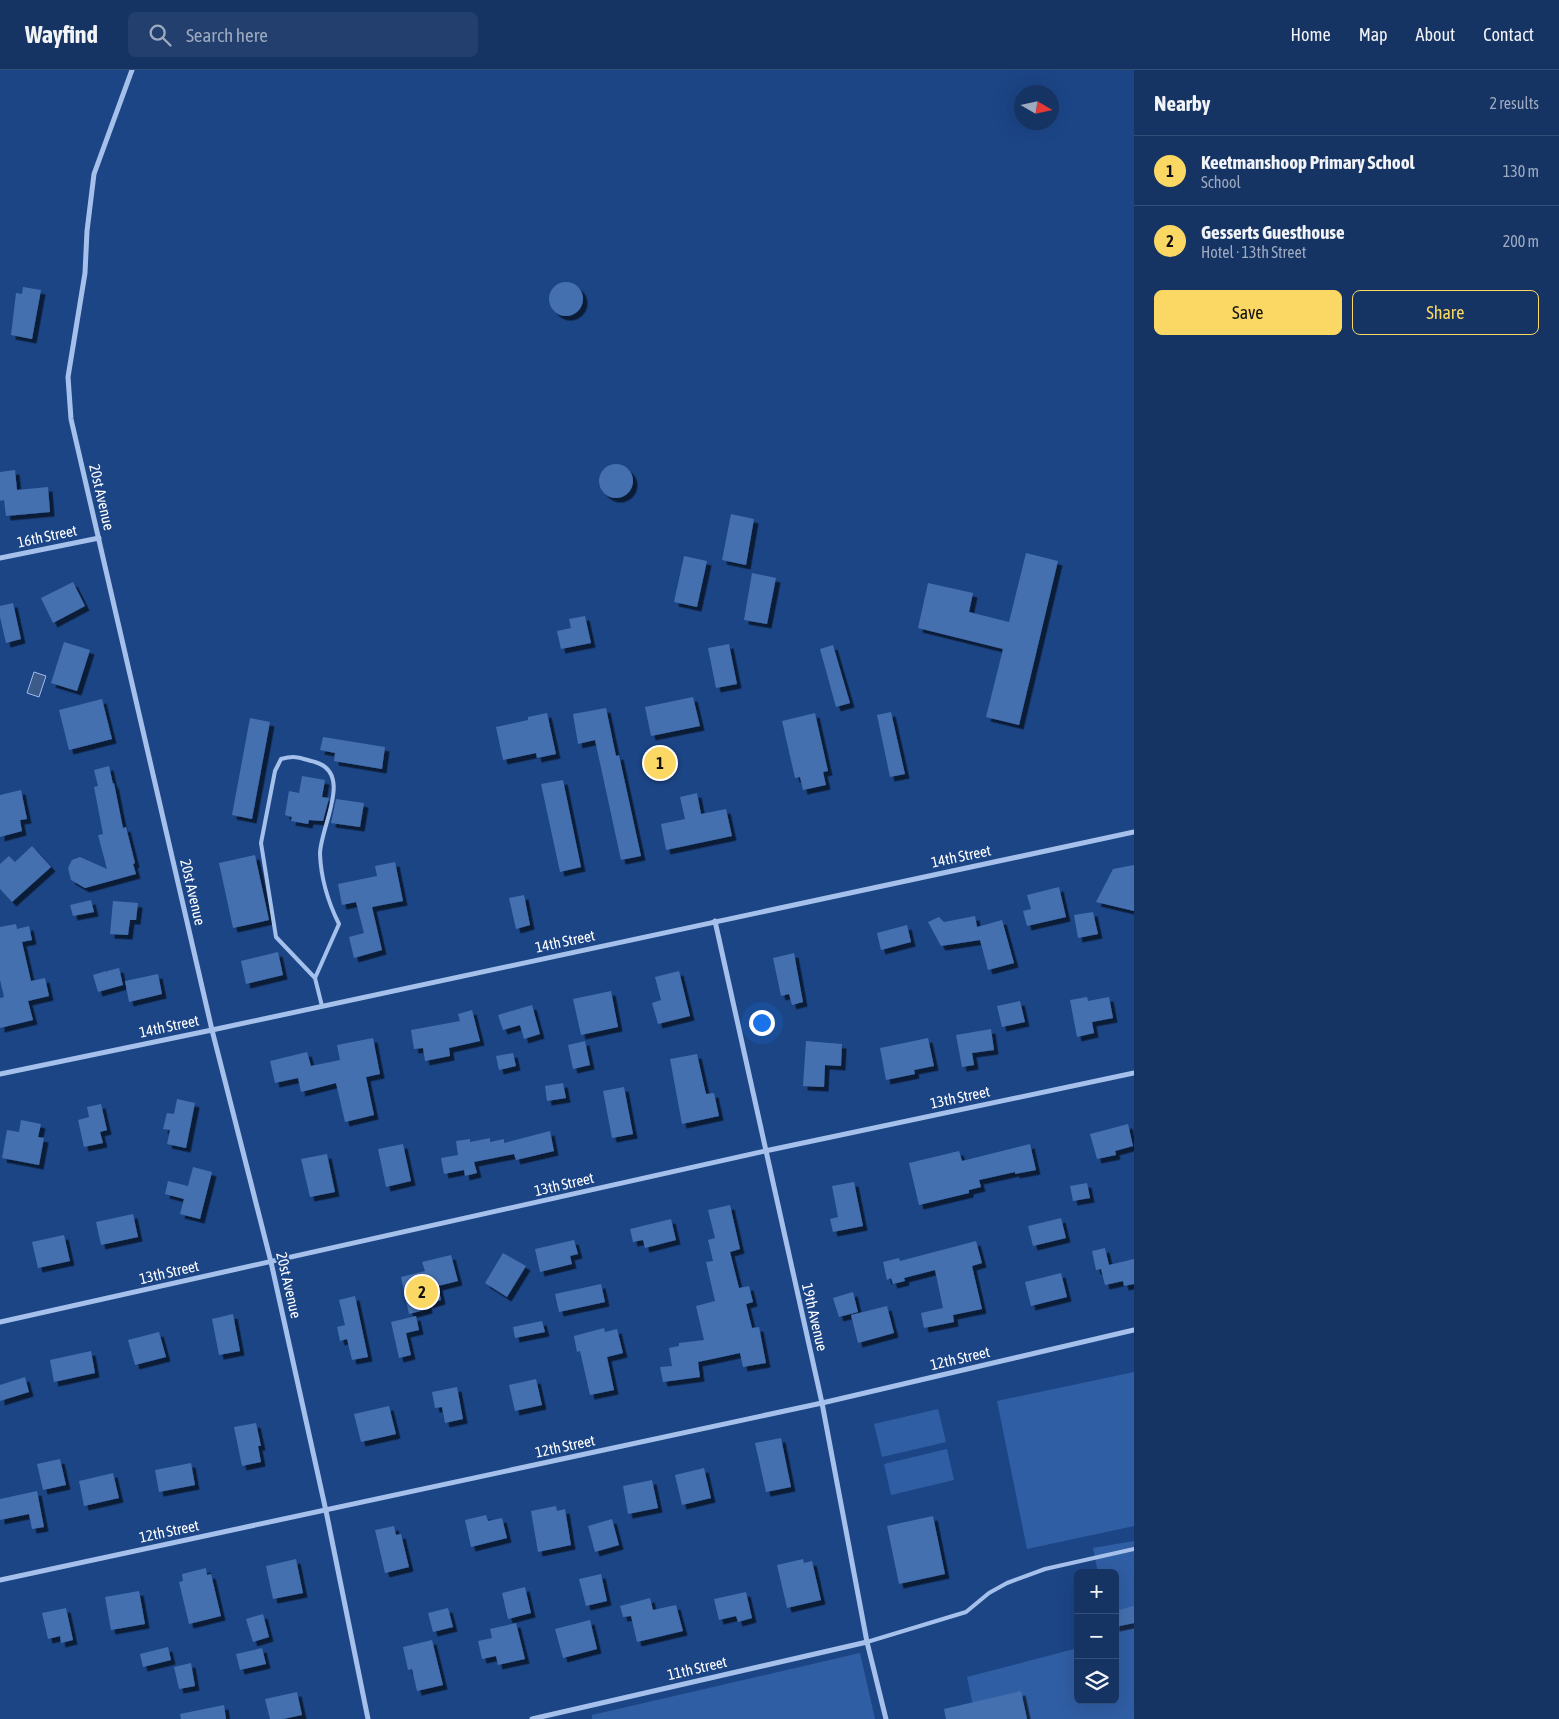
<!DOCTYPE html>
<meta charset="utf-8">
<style>
:root{--surface:#153464;--page:#223f6d;--text:#f1f3f6;--muted:#9daabf;--line:#344f78;--accent:#fbd763}
body{margin:0;font-family:"Asap Condensed",sans-serif;background:var(--page);color:var(--text)}
.controls{position:absolute;right:15px;bottom:15px;display:grid;overflow:hidden;border-radius:8px;box-shadow:0 5px 20px #0002}
.controls button{width:45px;height:45px;display:grid;place-items:center;padding:0;border:0;border-bottom:1px solid var(--line);background:var(--surface);color:var(--text);font:25px sans-serif}
.compass{position:absolute;left:1014px;top:15px;width:45px;height:45px;border-radius:50%;background:var(--surface);box-shadow:0 5px 20px #0002;rotate:99deg}
.you{position:absolute;left:761px;top:952px;width:18px;height:18px;margin:-12px;border:4px solid #fff;border-radius:50%;background:#1a73e8;box-shadow:0 0 0 8px #1a73e833}
.badge{display:grid;place-items:center;width:32px;height:32px;border-radius:50%;background:var(--accent);color:#111;font-size:16px;font-weight:700}
.pin{position:absolute;translate:-50% -50%;border:2px solid #fff;box-shadow:0 1px 5px #0006}
.list{margin:0;padding:0;list-style:none}
h2{display:flex;justify-content:space-between;align-items:center;height:65px;margin:0;padding:0 20px;font-size:21px}
h2 small{font-size:16px;font-weight:400;color:var(--muted)}
.list li{display:grid;grid-template-columns:32px 1fr auto;gap:15px;align-items:center;box-sizing:border-box;height:70px;padding:0 20px;border-top:1px solid var(--line)}
.list b{display:block;font-size:19px;white-space:nowrap}
.list p{margin:0;font-size:16px;white-space:nowrap;color:var(--muted)}
.list em{font-size:16px;font-style:normal;color:var(--muted)}
.actions{display:flex;gap:10px;padding:15px 20px}
.actions a{flex:1;padding:11px 0;border:1px solid var(--accent);border-radius:8px;text-align:center;font-size:18px;color:var(--accent)}
.actions .main{background:var(--accent);color:#111}
.icon{flex:none;width:28px;height:28px;fill:none;stroke:currentColor;stroke-width:2;stroke-linecap:round;stroke-linejoin:round}
.map{position:relative;flex:none;width:1134px;height:1649px;overflow:hidden}
header{display:flex;align-items:center;gap:30px;box-sizing:border-box;height:70px;padding:0 25px;background:var(--surface);border-bottom:1px solid var(--line)}
header strong{font-size:24px}
nav{display:flex;gap:28px;margin-inline-start:auto;font-size:18px}
.search{width:350px;height:45px;background:var(--page);display:flex;align-items:center;gap:12px;box-sizing:border-box;padding:0 18px;border-radius:8px;color:var(--muted);font-size:19px}
main{display:flex}
aside{flex:1;background:var(--surface)}
.map>svg:first-child{display:block}
</style>
<header>
<strong>Wayfind</strong>
<div class="search"><svg class="icon" aria-label="search" viewBox="0 0 24 24"><circle cx="10" cy="10" r="6"/><path d="M15 15l6 6"/></svg>Search here</div>
<nav><a>Home</a><a>Map</a><a>About</a><a>Contact</a></nav>
</header>
<main>
<div class="map">
<svg width="1134" height="1649" viewBox="0 0 1134 1649">
<defs>
<filter id="shadow"><feDropShadow dx="4.5" dy="4.5" stdDeviation="0" flood-color="#0009"/></filter>
</defs>
<rect width="100%" height="100%" fill="#1c4586"/>
<!-- green -->
<g fill="#305ea4">
<polygon points="1134,1302 1134,1456 1027,1479 997,1331"/>
<polygon points="938,1339 946,1372 882,1387 874,1354"/>
<polygon points="947,1379 954,1410 891,1425 884,1394"/>
<polygon points="1134,1471 1134,1649 976,1649 967,1607 1078,1578 1078,1630 1115,1630 1115,1503 1098,1503 1093,1478"/>
<polygon points="860,1583 875,1649 592,1649 592,1645"/>
</g>
<!-- water -->
<polygon fill="#3c5a8a" stroke="#98bbed" points="34,602 46,606 39,627 27,623"/>
<!-- building -->
<g fill="#456faf" filter="url(#shadow)">
<circle cx="566" cy="229" r="17"/>
<polygon points="23,217 41,220 32,269 11,265 16,223 22,224"/>
<circle cx="616" cy="411" r="17"/>
<polygon points="15,400 17,420 48,417 50,442 6,446 4,430 0,431 0,402"/>
<polygon points="731,444 754,449 746,495 722,490"/>
<polygon points="1026,483 1058,491 1019,655 986,647 1003,579 918,558 928,513 973,523 969,542 1009,552"/>
<polygon points="684,486 707,491 697,537 674,532"/>
<polygon points="752,503 776,508 767,554 744,550"/>
<polygon points="73,512 85,536 53,553 41,528"/>
<polygon points="13,533 21,569 6,573 0,547 0,536"/>
<polygon points="585,546 591,573 561,579 557,561 571,558 569,549"/>
<polygon points="64,572 90,580 77,621 51,613"/>
<polygon points="729,574 737,614 716,618 708,578"/>
<polygon points="833,575 850,633 836,637 820,579"/>
<polygon points="693,627 700,656 651,666 645,637"/>
<polygon points="102,629 112,669 69,680 59,640"/>
<polygon points="606,638 616,686 619,685 641,786 621,790 595,670 578,674 573,644"/>
<polygon points="891,642 905,704 890,707 877,645"/>
<polygon points="547,643 556,684 537,688 536,683 503,690 496,657 528,650 528,647"/>
<polygon points="815,643 828,701 823,702 826,715 803,720 800,707 795,708 782,651"/>
<polygon points="250,648 270,652 252,749 232,745"/>
<polygon points="323,667 385,677 382,699 334,691 335,683 320,680"/>
<polygon points="109,696 113,714 114,713 123,758 126,757 135,793 133,794 136,804 85,818 71,810 68,798 72,790 80,787 107,799 98,765 103,764 94,717 98,716 94,700"/>
<polygon points="302,706 325,710 322,727 329,728 323,751 309,750 308,754 291,751 292,747 285,745 289,721 299,723"/>
<polygon points="563,710 581,797 560,802 541,714"/>
<polygon points="21,720 27,749 20,750 22,761 0,767 0,725"/>
<polygon points="697,723 701,744 726,739 732,766 666,780 661,754 685,749 680,727"/>
<polygon points="336,729 364,733 360,757 331,753"/>
<polygon points="32,776 51,797 12,832 0,819 0,794 9,786 15,792"/>
<polygon points="255,785 269,850 233,858 219,793"/>
<polygon points="395,792 403,831 372,837 382,880 354,888 349,867 364,863 356,832 342,835 338,814 377,806 375,796"/>
<polygon points="1134,795 1134,841 1096,832 1113,799"/>
<polygon points="1059,817 1066,847 1027,856 1023,841 1031,839 1027,825"/>
<polygon points="524,825 530,855 516,859 509,828"/>
<polygon points="91,830 94,842 73,846 70,835"/>
<polygon points="113,831 138,833 136,850 130,850 128,865 110,864"/>
<polygon points="1093,842 1098,864 1078,868 1074,845"/>
<polygon points="975,846 977,857 1002,850 1014,893 988,900 980,870 941,876 928,852 939,847 944,852"/>
<polygon points="16,854 17,859 29,856 32,870 22,872 31,911 45,908 49,926 28,931 33,950 0,958 0,928 4,927 0,910 0,857"/>
<polygon points="907,855 911,872 881,880 877,863"/>
<polygon points="278,882 283,905 246,914 241,891"/>
<polygon points="794,883 803,932 792,935 789,924 781,926 773,888"/>
<polygon points="119,898 123,915 98,922 93,905 106,901 107,903 107,901"/>
<polygon points="679,901 690,946 658,954 652,933 661,930 655,907"/>
<polygon points="158,904 162,924 129,932 125,911"/>
<polygon points="611,921 618,957 581,965 573,929"/>
<polygon points="1087,927 1088,931 1109,927 1113,948 1092,952 1094,963 1077,967 1070,930"/>
<polygon points="1020,931 1025,952 1002,957 997,936"/>
<polygon points="532,935 540,964 524,969 520,955 503,960 498,945"/>
<polygon points="472,940 480,971 449,978 450,986 425,991 423,978 414,979 411,960 460,951 458,944"/>
<polygon points="991,959 994,980 972,983 974,995 962,997 956,965"/>
<polygon points="373,968 380,1004 366,1007 374,1045 345,1052 336,1013 301,1022 298,1008 275,1013 270,991 307,982 311,996 340,990 337,975"/>
<polygon points="928,968 934,996 914,1000 915,1004 886,1010 880,978"/>
<polygon points="585,971 590,995 573,999 568,975"/>
<polygon points="806,971 842,974 841,996 825,995 824,1017 803,1016"/>
<polygon points="513,983 516,996 499,1000 496,986"/>
<polygon points="697,984 706,1024 714,1023 719,1046 682,1054 670,989"/>
<polygon points="563,1013 566,1028 547,1031 545,1016"/>
<polygon points="624,1017 633,1064 612,1068 603,1021"/>
<polygon points="177,1029 195,1033 186,1078 167,1074 170,1060 163,1059 167,1043 174,1044"/>
<polygon points="101,1034 107,1060 100,1062 103,1073 84,1077 78,1050 89,1047 87,1037"/>
<polygon points="21,1050 41,1054 38,1067 44,1068 39,1095 2,1088 7,1060 19,1062"/>
<polygon points="1128,1054 1133,1076 1115,1081 1116,1085 1097,1089 1090,1064"/>
<polygon points="550,1061 554,1081 516,1090 514,1084 474,1092 477,1103 465,1106 464,1100 444,1104 441,1088 458,1085 456,1071 470,1069 470,1072 490,1068 490,1072 504,1069 504,1073"/>
<polygon points="403,1074 411,1111 386,1117 378,1079"/>
<polygon points="1030,1074 1036,1100 1015,1104 1015,1102 979,1110 981,1117 969,1120 969,1123 919,1135 909,1093 959,1081 962,1091"/>
<polygon points="327,1084 335,1122 310,1127 301,1089"/>
<polygon points="193,1097 212,1102 200,1149 180,1144 184,1129 165,1124 168,1111 188,1116"/>
<polygon points="854,1112 863,1156 833,1162 830,1149 838,1147 832,1116"/>
<polygon points="1087,1113 1090,1128 1073,1131 1070,1116"/>
<polygon points="730,1135 740,1179 730,1182 739,1218 749,1216 753,1232 746,1234 752,1258 759,1257 766,1293 743,1297 740,1283 698,1292 700,1307 663,1312 660,1297 672,1296 669,1278 679,1276 679,1273 704,1270 696,1236 715,1231 706,1192 713,1191 708,1170 715,1168 708,1140"/>
<polygon points="133,1144 138,1167 101,1175 96,1152"/>
<polygon points="1061,1148 1066,1168 1033,1176 1028,1156"/>
<polygon points="671,1149 676,1170 645,1178 643,1170 633,1172 630,1159"/>
<polygon points="64,1165 70,1191 38,1198 32,1172"/>
<polygon points="574,1170 578,1184 570,1186 572,1194 540,1202 535,1179"/>
<polygon points="976,1171 982,1193 972,1196 982,1239 953,1245 954,1252 924,1258 921,1243 943,1238 935,1200 904,1208 905,1211 893,1214 891,1208 887,1210 883,1192 899,1188 900,1191"/>
<polygon points="1105,1178 1109,1195 1134,1189 1134,1214 1124,1216 1123,1211 1105,1215 1101,1199 1096,1200 1092,1181"/>
<polygon points="503,1183 526,1196 507,1227 485,1213"/>
<polygon points="451,1185 458,1211 438,1216 441,1230 427,1234 428,1239 409,1244 401,1207 425,1201 422,1192"/>
<polygon points="1061,1203 1067,1227 1031,1236 1025,1212"/>
<polygon points="601,1214 605,1232 559,1242 555,1224"/>
<polygon points="853,1222 858,1242 839,1247 833,1228"/>
<polygon points="355,1226 368,1287 352,1290 347,1269 340,1271 337,1257 345,1255 339,1230"/>
<polygon points="887,1236 894,1263 858,1273 851,1245"/>
<polygon points="233,1244 240,1281 219,1285 212,1249"/>
<polygon points="416,1246 419,1260 406,1263 411,1285 399,1288 391,1252"/>
<polygon points="542,1251 545,1262 515,1268 513,1257"/>
<polygon points="604,1258 605,1262 617,1259 623,1283 607,1287 614,1320 590,1325 580,1281 577,1282 574,1266"/>
<polygon points="159,1262 166,1287 135,1295 128,1270"/>
<polygon points="91,1281 95,1303 54,1312 50,1290"/>
<polygon points="25,1307 29,1322 0,1331 0,1315"/>
<polygon points="536,1309 542,1335 515,1341 509,1315"/>
<polygon points="457,1317 463,1349 445,1353 442,1337 435,1338 432,1322"/>
<polygon points="389,1336 396,1364 361,1372 354,1344"/>
<polygon points="256,1353 261,1376 258,1376 261,1392 242,1396 234,1357"/>
<polygon points="781,1368 791,1417 766,1422 755,1373"/>
<polygon points="60,1389 66,1415 43,1420 37,1394"/>
<polygon points="191,1393 195,1415 159,1422 155,1400"/>
<polygon points="704,1398 711,1428 682,1435 675,1405"/>
<polygon points="113,1403 119,1428 84,1436 79,1411"/>
<polygon points="652,1410 658,1438 628,1444 623,1416"/>
<polygon points="37,1421 44,1457 32,1459 29,1444 0,1450 0,1429"/>
<polygon points="556,1436 557,1441 565,1439 571,1475 538,1482 531,1441"/>
<polygon points="486,1445 488,1451 502,1448 507,1468 471,1477 465,1450"/>
<polygon points="933,1446 945,1504 899,1514 887,1456"/>
<polygon points="612,1449 619,1475 595,1482 588,1456"/>
<polygon points="394,1456 396,1465 401,1464 409,1497 385,1503 375,1460"/>
<polygon points="296,1489 303,1523 273,1529 266,1496"/>
<polygon points="803,1489 804,1493 812,1491 821,1530 787,1538 777,1495"/>
<polygon points="206,1498 207,1505 211,1504 221,1546 189,1554 179,1512 183,1511 182,1504"/>
<polygon points="601,1504 607,1531 586,1536 579,1509"/>
<polygon points="525,1517 531,1543 508,1549 502,1523"/>
<polygon points="139,1521 145,1554 111,1560 105,1527"/>
<polygon points="746,1522 752,1548 738,1552 736,1546 719,1550 714,1529"/>
<polygon points="650,1528 653,1540 676,1535 683,1561 637,1572 631,1546 623,1547 620,1536"/>
<polygon points="1134,1536 1134,1553 1115,1557 1115,1541"/>
<polygon points="66,1538 73,1570 61,1573 60,1566 48,1569 42,1543"/>
<polygon points="448,1538 453,1557 433,1562 428,1543"/>
<polygon points="263,1544 269,1567 253,1572 246,1549"/>
<polygon points="590,1550 597,1579 563,1588 555,1559"/>
<polygon points="516,1553 525,1589 498,1595 496,1586 482,1589 478,1571 492,1568 490,1559"/>
<polygon points="432,1570 443,1615 417,1621 412,1599 408,1600 403,1577"/>
<polygon points="168,1577 171,1590 143,1597 140,1584"/>
<polygon points="262,1578 266,1594 240,1600 236,1584"/>
<polygon points="191,1593 195,1616 179,1619 174,1597"/>
<polygon points="1021,1621 1027,1649 946,1649 944,1639"/>
<polygon points="297,1622 302,1645 283,1649 270,1649 265,1629"/>
<polygon points="224,1635 226,1649 181,1649 180,1644"/>
</g>
<g fill="none" stroke-linecap="round" stroke-linejoin="round">
<!-- lane -->
<g stroke="#a5c1eb" stroke-width="4">
<path d="M315 908 339 854C328 832 321 809 320 784 320 757 354 703 315 692 300 688 296 685 281 689L275 701 261 773 276 867 315 908 322 936"/>
<polyline points="867,1572 966,1542 989,1523 1007,1513 1045,1499 1134,1479"/>
</g>
<!-- street -->
<g stroke="#a5c1eb" stroke-width="5">
<polyline points="132,0 94,104 87,161 85,203 68,307 71,349 212,960 271,1192 326,1441 368,1649"/>
<polyline points="0,488 99,468"/>
<polyline points="715,851 822,1333 867,1572 886,1649"/>
<polyline points="0,1004 212,960 1134,762"/>
<polyline points="0,1252 765,1081 1134,1003"/>
<polyline points="0,1510 822,1333 1134,1260"/>
<polyline points="532,1649 867,1572"/>
</g>
</g>
<g text-anchor="middle" dominant-baseline="central" stroke-width="4" stroke-linejoin="round" paint-order="stroke">
<!-- street labels -->
<g font-size="15" fill="#fff" stroke="#1c4586">
<text transform="translate(102 427) rotate(77)">20st Avenue</text>
<text transform="translate(47 466) rotate(-12)">16th Street</text>
<text transform="translate(961 786) rotate(-12)">14th Street</text>
<text transform="translate(193 822) rotate(77)">20st Avenue</text>
<text transform="translate(565 871) rotate(-12)">14th Street</text>
<text transform="translate(169 956) rotate(-12)">14th Street</text>
<text transform="translate(960 1027) rotate(-12)">13th Street</text>
<text transform="translate(564 1114) rotate(-13)">13th Street</text>
<text transform="translate(169 1202) rotate(-13)">13th Street</text>
<text transform="translate(289 1215) rotate(77)">20st Avenue</text>
<text transform="translate(815 1247) rotate(77)">19th Avenue</text>
<text transform="translate(960 1288) rotate(-13)">12th Street</text>
<text transform="translate(565 1376) rotate(-12)">12th Street</text>
<text transform="translate(169 1461) rotate(-12)">12th Street</text>
<text transform="translate(697 1598) rotate(-13)">11th Street</text>
</g>
</g>
</svg>
<div class="controls">
<button>+</button>
<button>−</button>
<button><svg class="icon" aria-label="layers" viewBox="0 0 24 24"><path d="M12 4l9 5-9 5-9-5zM3 14l9 5 9-5"/></svg></button>
</div>
<svg class="compass" viewBox="-18 -18 36 36"><path d="M0-13l5 13h-10z" fill="#e53935"/><path d="M0 13l5-13h-10z" fill="#9daabf"/></svg>
<div class="you"></div>
<div class="pin badge" style="left:660px;top:693px">1</div>
<div class="pin badge" style="left:422px;top:1222px">2</div>
</div>
<aside>
<h2>Nearby<small>2 results</small></h2>
<ul class="list">
<li><span class="badge">1</span><div><b>Keetmanshoop Primary School</b><p>School</p></div><em>130 m</em></li>
<li><span class="badge">2</span><div><b>Gesserts Guesthouse</b><p>Hotel · 13th Street</p></div><em>200 m</em></li>
</ul>
<div class="actions"><a class="main">Save</a><a>Share</a></div>
</aside>
</main>
